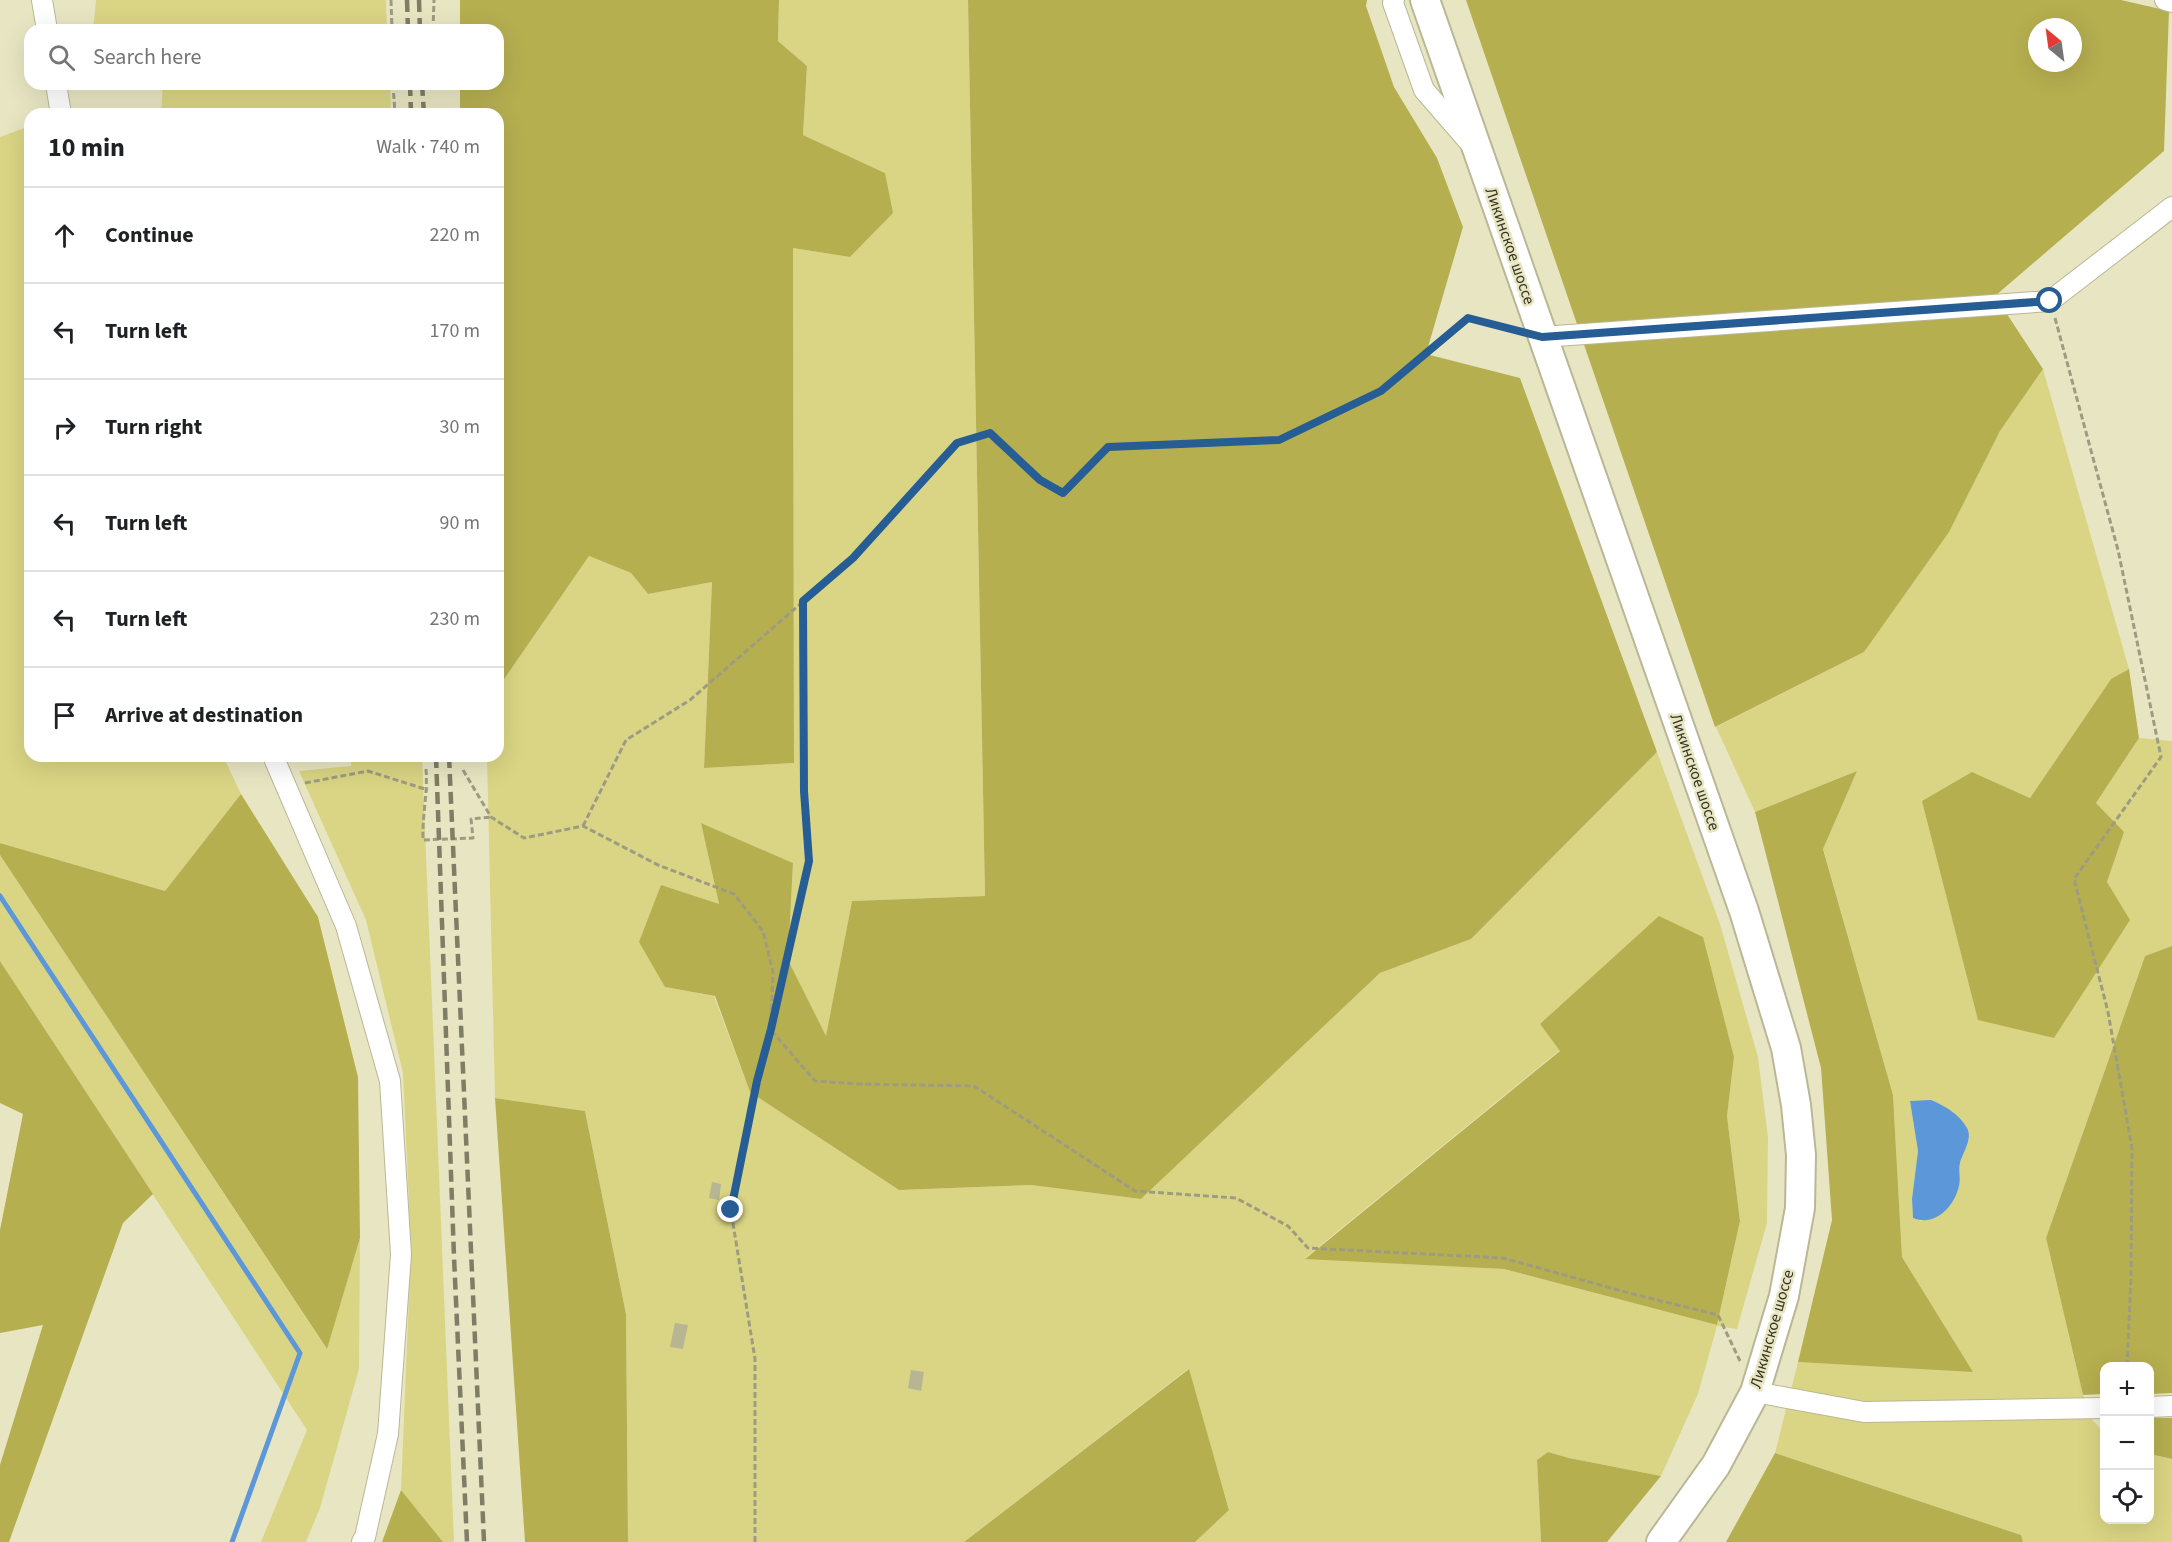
<!DOCTYPE html>
<meta charset="utf-8">
<style>
:root{--surface:#fff;--page:#f2f2f2;--text:#202124;--muted:#757577;--line:#e0e0e0}
body{margin:0;font-family:"Source Sans 3",sans-serif;background:var(--page);color:var(--text)}
.controls{position:absolute;right:18px;bottom:18px;display:grid;overflow:hidden;border-radius:12px;box-shadow:0 6px 24px #0002}
.controls button{width:54px;height:54px;display:grid;place-items:center;padding:0;border:0;border-bottom:2px solid var(--line);background:var(--surface);color:var(--text);font:30px sans-serif}
.compass{position:absolute;left:2028px;top:18px;width:54px;height:54px;border-radius:50%;background:var(--surface);box-shadow:0 6px 24px #0002;rotate:331deg}
.stop{position:absolute;width:18px;height:18px;margin:-14px;border:4px solid #265d95;border-radius:50%;background:#fff}
.stop.end{background:#265d95;border-color:#fff;box-shadow:0 2px 6px #0008}
.list{margin:0;padding:0;list-style:none}
h2{display:flex;justify-content:space-between;align-items:center;height:78px;margin:0;padding:0 24px;font-size:26px}
h2 small{font-size:20px;font-weight:400;color:var(--muted)}
.list li{display:grid;grid-template-columns:39px 1fr auto;gap:18px;align-items:center;box-sizing:border-box;height:96px;padding:0 24px;border-top:2px solid var(--line)}
.list b{display:block;font-size:22px;white-space:nowrap}
.list em{font-size:20px;font-style:normal;color:var(--muted)}
.icon{flex:none;width:33px;height:33px;fill:none;stroke:currentColor;stroke-width:2;stroke-linecap:round;stroke-linejoin:round}
.map{position:relative;flex:none;width:2172px;height:1542px;overflow:hidden}
.search{position:absolute;background:var(--surface);box-shadow:0 6px 24px #0002;left:24px;top:24px;width:480px;height:66px;display:flex;align-items:center;gap:15px;box-sizing:border-box;padding:0 21px;border-radius:18px;color:var(--muted);font-size:22px}
.panel{position:absolute;background:var(--surface);box-shadow:0 6px 24px #0002;left:24px;top:108px;width:480px;height:654px;border-radius:18px}
.map>svg:first-child{display:block}
</style>
<div class="map">
<svg width="2172" height="1542" viewBox="0 0 2172 1542">
<rect width="100%" height="100%" fill="#e8e6c2"/>
<!-- green -->
<g fill="#dad584" fill-rule="evenodd">
<polygon points="96,0 386,0 387,30 93,30"/>
<path d="M779 0H968L985 896 852 901 826 1037 788 960 793 863 701 823 719 904 665 987 714 996 750 1092 899 1190 1031 1185 1141 1199 1380 973 1471 939 1657 752 1720 924 1758 1057 1768 1138 1767 1223 1737 1329 1717 1326 1698 1394 1661 1476 1569 1458 1548 1452 1537 1460 1541 1542H1195L1229 1509 1188 1369 964 1542H628L626 1314 585 1111 495 1098 487 756H498V688L589 556 631 573 648 594 712 582 704 768 794 763 793 248 850 257 885 173 803 135 807 66 778 41ZM1540 1024 1734 1057 1727 1116 1740 1221 1717 1325 1504 1269 1305 1258 1560 1050Z"/>
<polygon points="163,84 390,84 391,114 161,114"/>
<polygon points="30,126 30,756 223,756 241,794 165,891 0,843 0,137"/>
<path d="M2043 369 2129 669 2111 679 2030 798 1972 772 2107 882 2123 832 2096 803 2139 738 2172 741V946L2145 956 2046 1238 2083 1395 2090 1417 2104 1433V1520H2150V1454L2172 1459V1542H2023L2021 1535 1775 1453 1798 1362 1972 1371 1902 1257 1893 1095 1823 848 1857 771 1755 812 1716 727 1864 652 2000 431ZM1910 1101 1969 1138 1959 1165V1185L1921 1221 1913 1217 1912 1199 1918 1151Z"/>
<polygon points="351,756 422,756 454,1542 443,1542 401,1490 411,1248 403,1073 366,920 299,771 351,766"/>
<polygon points="0,855 326,1348 360,1238 359,1369 320,1508 306,1542 261,1542 307,1430 0,961"/>
</g>
<!-- forest -->
<g fill="#b6af50" fill-rule="evenodd">
<polygon points="460,0 779,0 778,41 807,66 803,135 885,173 893,213 850,257 793,248 794,763 704,768 712,582 648,594 631,573 589,556 498,688 498,114 460,114 460,84 498,84 498,30 460,30"/>
<polygon points="968,0 1367,0 1366,6 1394,87 1437,158 1463,227 1426,354 1520,378 1657,752 1471,939 1380,973 1141,1199 1031,1185 899,1190 750,1092 715,996 665,987 639,942 661,885 719,904 701,823 793,863 788,960 826,1036 852,901 985,896"/>
<path d="M1466 0H2121L2169 11 2164 151 1995 296 2043 369 2000 431 1949 532 1864 652 1715 727ZM2037 27H2073V63H2037Z"/>
<polygon points="2129,669 2139,738 2096,803 2124,832 2107,882 2130,920 2054,1038 1978,1020 1922,801 1972,772 2030,798 2111,679"/>
<polygon points="1857,771 1823,849 1893,1095 1902,1257 1973,1372 1798,1362 1832,1220 1821,1068 1755,812"/>
<polygon points="241,794 318,917 358,1077 360,1238 327,1349 0,855 0,843 165,891"/>
<polygon points="1659,916 1703,937 1734,1057 1727,1116 1740,1221 1717,1325 1504,1269 1305,1259 1560,1051 1540,1024"/>
<polygon points="2172,946 2172,1393 2150,1394 2150,1366 2104,1366 2104,1394 2083,1395 2046,1238 2145,956"/>
<polygon points="0,961 153,1194 123,1223 9,1542 0,1542 0,1465 43,1325 0,1333 0,1230 23,1114 0,1103"/>
<polygon points="495,1098 585,1111 626,1314 628,1542 525,1542"/>
<polygon points="1189,1369 1229,1510 1195,1542 964,1542"/>
<polygon points="2150,1418 2172,1418 2172,1459 2150,1454"/>
<polygon points="1548,1452 1569,1458 1661,1476 1607,1542 1541,1542 1537,1460"/>
<polygon points="1775,1453 2021,1535 2023,1542 1726,1542"/>
<polygon points="401,1490 443,1542 382,1542"/>
</g>
<!-- water -->
<path fill="#5b97d9" d="M1931 1100C1945 1106 1959 1114 1967 1128 1973 1139 1963 1152 1960 1163 1958 1170 1961 1178 1959 1186 1954 1207 1935 1227 1913 1218L1912 1199 1918 1151 1910 1101Z"/>
<g fill="none" stroke-linecap="round" stroke-linejoin="round">
<!-- stream -->
<polyline stroke="#5b97d9" stroke-width="5" points="0,896 300,1353 232,1542"/>
</g>
<!-- building -->
<g fill="#b7b592">
<polygon points="712,1182 721,1184 719,1200 709,1198"/>
<polygon points="675,1323 688,1325 683,1349 670,1347"/>
<polygon points="911,1370 924,1372 921,1391 908,1388"/>
</g>
<g fill="none" stroke-linecap="round" stroke-linejoin="round">
<defs>
<g id="minor">
<polyline points="42,0 47,30"/>
<polyline points="1394,0 1393,3 1424,90 1470,143"/>
<polyline points="2165,0 2172,2"/>
<polyline points="56,84 61,114"/>
<polyline points="1542,337 2050,301 2172,207"/>
<polyline points="273,756 346,926 390,1081 401,1254 388,1434 365,1537 362,1542"/>
<polyline points="1755,1392 1864,1412 2104,1408"/>
<polyline points="2150,1407 2172,1406"/>
</g>
<polyline id="highway" points="1425,0 1744,911 1786,1048 1796,1105 1801,1155 1800,1208 1784,1296 1755,1392 1716,1465 1661,1542"/>
</defs>
<!-- minor casing -->
<use href="#minor" stroke="#b9b795" stroke-width="22"/>
<!-- highway casing -->
<use href="#highway" stroke="#b9b795" stroke-width="32"/>
<!-- path -->
<g stroke="#9d9c81" stroke-width="3" stroke-dasharray="6 3" stroke-linecap="butt">
<polyline points="391,0 392,30"/>
<polyline points="433,30 434,0"/>
<polyline points="393,84 395,114"/>
<polyline points="2055,318 2118,550 2161,757 2074,879 2108,1012 2132,1148 2131,1277 2127,1366"/>
<path d="M426 769C428 793 422 816 423 840L473 838 471 819 491 817"/>
<polyline points="463,770 491,817 524,838 583,826 658,865 734,894 763,931 773,972 771,1030 815,1081 859,1084 974,1086 1135,1191 1236,1198 1288,1226 1308,1248 1503,1258 1629,1293 1718,1315 1740,1361"/>
<polyline points="305,783 368,771 428,790"/>
<polyline points="583,826 626,740 690,700 853,558 957,443 990,433 1040,480 1063,493 1108,447 1279,440 1381,391 1468,318 1516,331"/>
<polyline points="773,1022 809,861 804,791 803,601"/>
<polyline points="755,1542 755,1359 731,1211 757,1081 771,1028"/>
</g>
<!-- minor -->
<use href="#minor" stroke="#fff" stroke-width="20"/>
<!-- highway -->
<use href="#highway" stroke="#fff" stroke-width="28"/>
<!-- rail -->
<g stroke="#7e7d66" stroke-width="4.5" stroke-dasharray="12 6" stroke-linecap="butt">
<polyline points="407,0 408,30"/>
<polyline points="419,0 420,30"/>
<polyline points="410,84 411,114"/>
<polyline points="422,84 424,114"/>
<polyline points="436,756 454,1257 467,1542"/>
<polyline points="449,756 484,1542"/>
</g>
</g>
<g fill="none" stroke-linecap="round" stroke-linejoin="round">
<!-- route -->
<polyline stroke="#265d95" stroke-width="8" points="731,1210 757,1081 771,1029 809,861 804,791 803,601 853,558 957,443 990,433 1040,480 1063,493 1108,447 1279,440 1381,391 1468,318 1542,337 2050,301"/>
</g>
<g text-anchor="middle" dominant-baseline="central" stroke-width="5" stroke-linejoin="round" paint-order="stroke">
<!-- street labels -->
<g font-size="16" fill="#353526" stroke="#e8e6c2">
<text transform="translate(1510 246) rotate(71)">Ликинское шоссе</text>
<text transform="translate(1695 772) rotate(71)">Ликинское шоссе</text>
<text transform="translate(1772 1329) rotate(-74)">Ликинское шоссе</text>
</g>
</g>
</svg>
<div class="controls">
<button>+</button>
<button>−</button>
<button><svg class="icon" aria-label="locate" viewBox="0 0 24 24"><circle cx="12" cy="12" r="6"/><path d="M12 2v4M12 18v4M2 12h4M18 12h4"/></svg></button>
</div>
<svg class="compass" viewBox="-18 -18 36 36"><path d="M0-13l5 13h-10z" fill="#e53935"/><path d="M0 13l5-13h-10z" fill="#757577"/></svg>
<div class="stop" style="left:2050px;top:301px"></div>
<div class="stop end" style="left:731px;top:1210px"></div>
<div class="search"><svg class="icon" aria-label="search" viewBox="0 0 24 24"><circle cx="10" cy="10" r="6"/><path d="M15 15l6 6"/></svg>Search here</div>
<section class="panel">
<h2>10 min<small>Walk · 740 m</small></h2>
<ul class="list">
<li><svg class="icon" aria-label="ahead" viewBox="0 0 24 24"><path d="M12 20V5M6 11l6-6 6 6"/></svg><div><b>Continue</b></div><em>220 m</em></li>
<li><svg class="icon" aria-label="left" viewBox="0 0 24 24"><path d="M17 20v-9H6M10 6l-5 5 5 5"/></svg><div><b>Turn left</b></div><em>170 m</em></li>
<li><svg class="icon" aria-label="right" viewBox="0 0 24 24"><path d="M7 20v-9h11M14 6l5 5-5 5"/></svg><div><b>Turn right</b></div><em>30 m</em></li>
<li><svg class="icon" aria-label="left" viewBox="0 0 24 24"><path d="M17 20v-9H6M10 6l-5 5 5 5"/></svg><div><b>Turn left</b></div><em>90 m</em></li>
<li><svg class="icon" aria-label="left" viewBox="0 0 24 24"><path d="M17 20v-9H6M10 6l-5 5 5 5"/></svg><div><b>Turn left</b></div><em>230 m</em></li>
<li><svg class="icon" aria-label="arrive" viewBox="0 0 24 24"><path d="M6 21V4h12l-3 4 3 4H6"/></svg><div><b>Arrive at destination</b></div></li>
</ul>
</section>
</div>
